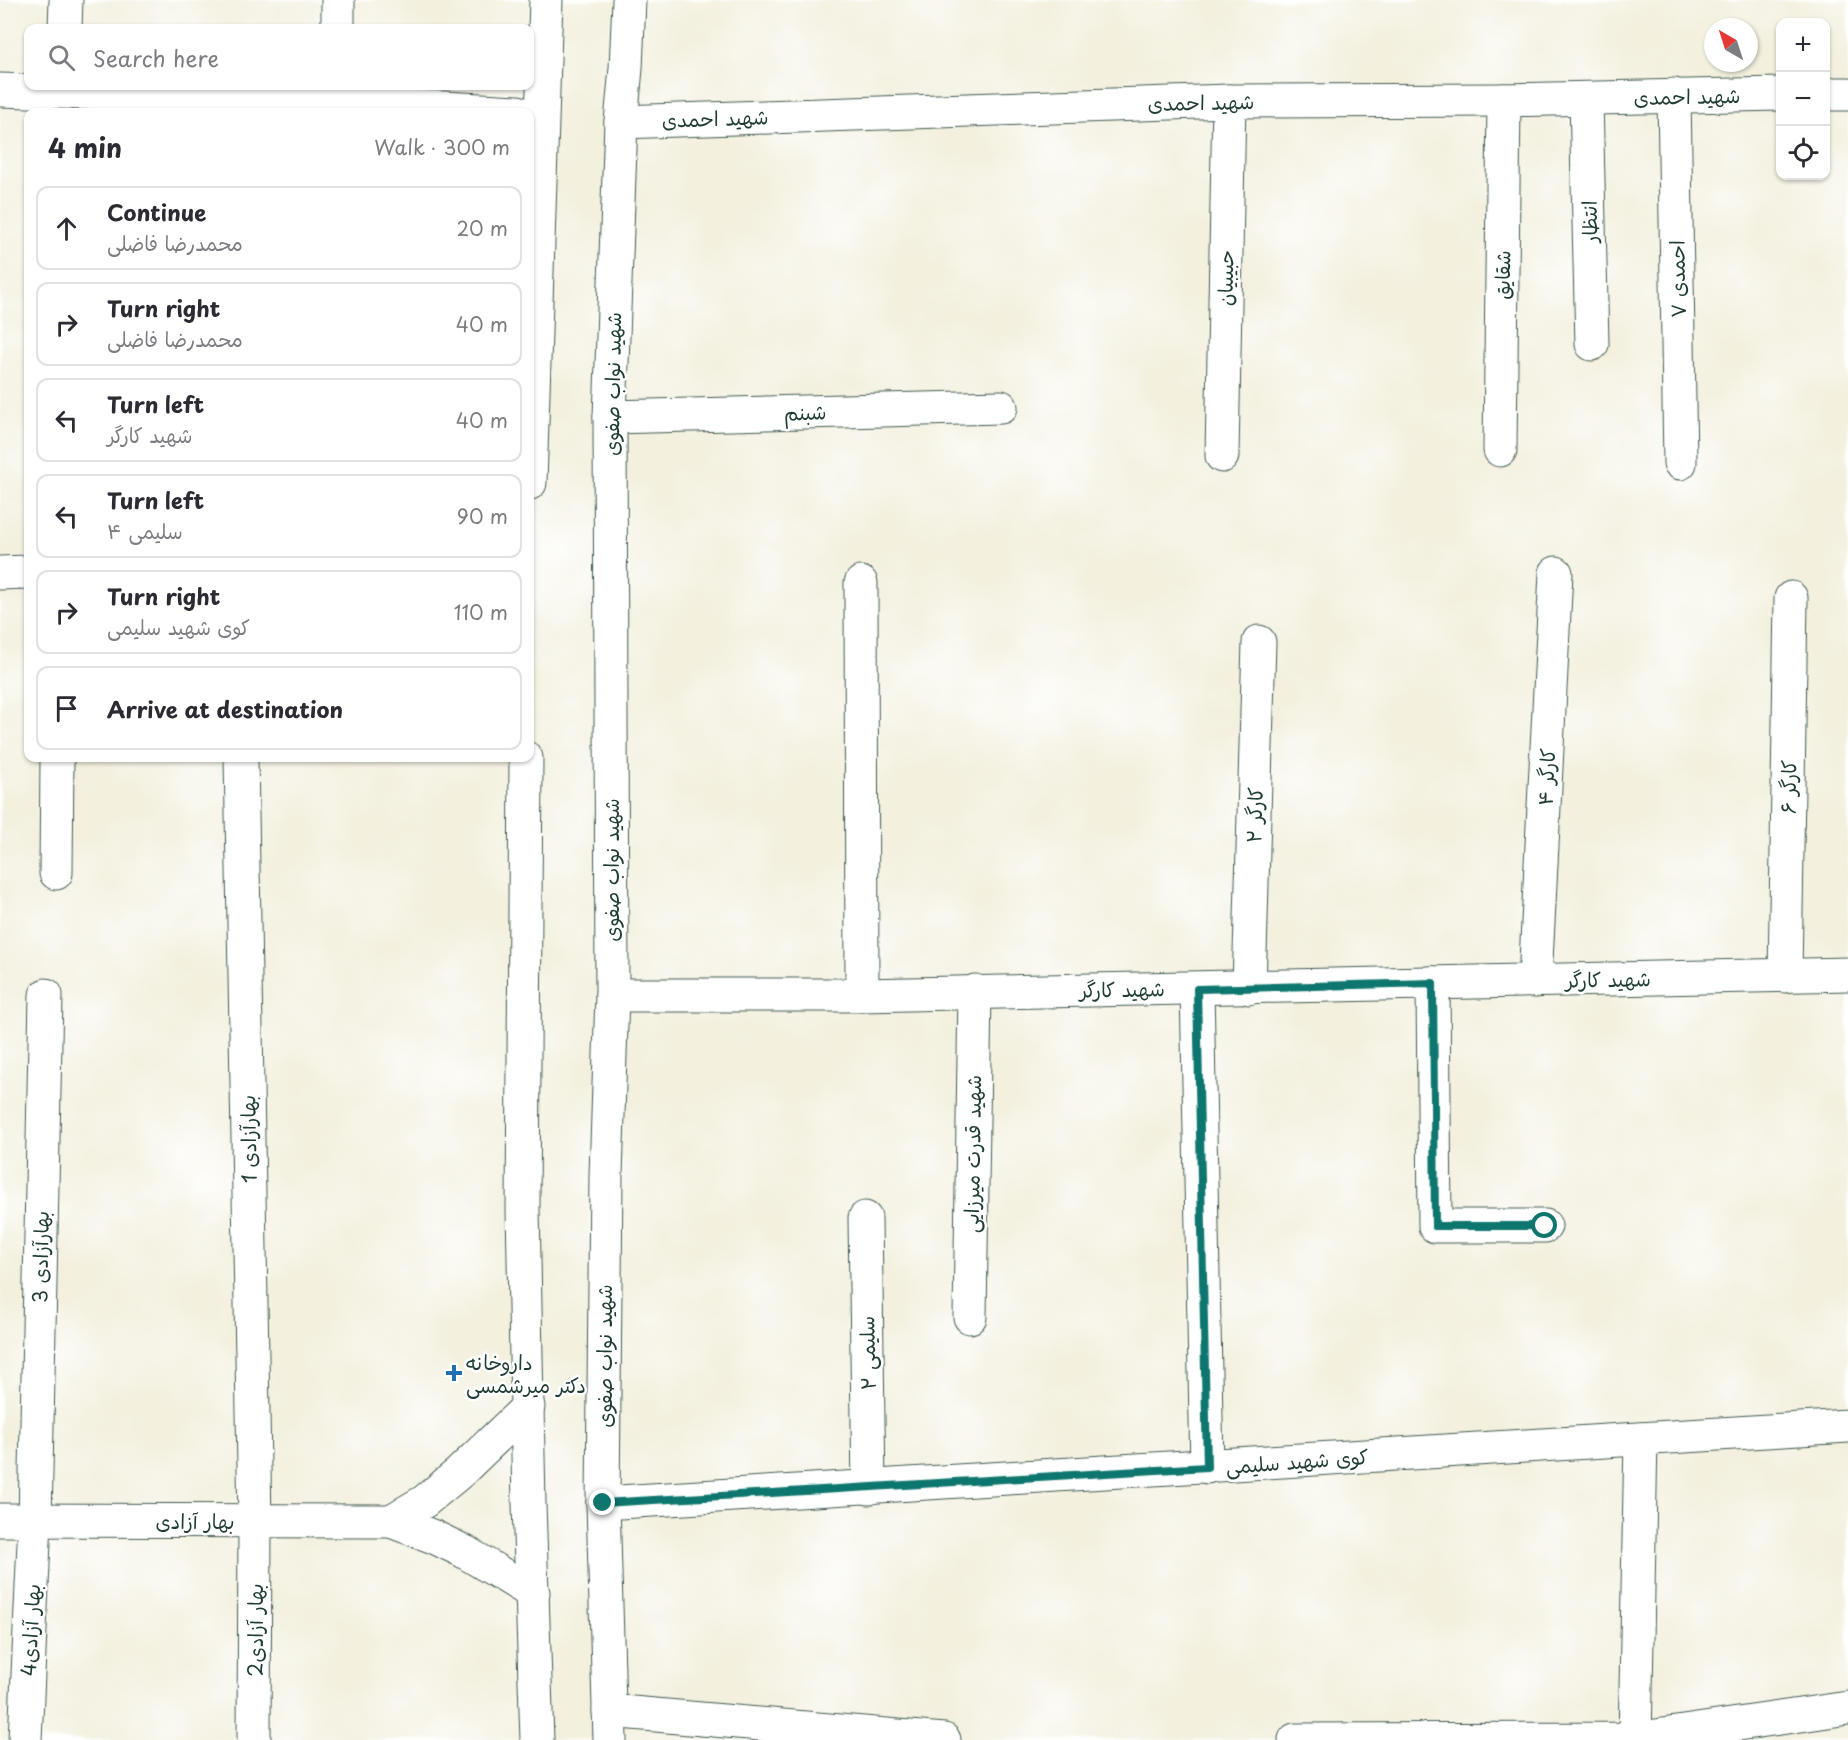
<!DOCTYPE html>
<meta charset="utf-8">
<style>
:root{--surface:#fff;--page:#f2f2f3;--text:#2b2b33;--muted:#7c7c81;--line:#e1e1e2}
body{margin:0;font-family:"Playpen Sans","Playpen Sans Arabic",sans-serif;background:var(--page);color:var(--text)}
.controls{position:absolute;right:18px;top:18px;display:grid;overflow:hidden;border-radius:12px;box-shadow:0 2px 4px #0004}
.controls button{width:54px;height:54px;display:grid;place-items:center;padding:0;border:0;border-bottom:2px solid var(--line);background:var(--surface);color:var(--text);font:30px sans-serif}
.compass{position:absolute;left:1704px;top:18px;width:54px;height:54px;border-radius:50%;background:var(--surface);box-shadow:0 2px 4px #0004;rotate:321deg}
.stop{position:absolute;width:18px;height:18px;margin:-14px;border:4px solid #0f766e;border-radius:50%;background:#fff}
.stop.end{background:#0f766e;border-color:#fff;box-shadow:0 2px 6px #0008}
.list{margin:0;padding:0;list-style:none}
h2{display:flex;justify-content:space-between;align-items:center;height:78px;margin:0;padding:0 24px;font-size:26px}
h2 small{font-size:20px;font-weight:400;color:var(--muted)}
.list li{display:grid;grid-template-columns:39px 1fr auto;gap:18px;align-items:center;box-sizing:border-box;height:84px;margin:0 12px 12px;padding:0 12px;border:2px solid var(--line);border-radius:12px}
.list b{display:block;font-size:22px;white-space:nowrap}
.list p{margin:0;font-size:20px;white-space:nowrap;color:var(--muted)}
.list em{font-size:20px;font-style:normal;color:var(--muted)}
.icon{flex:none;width:33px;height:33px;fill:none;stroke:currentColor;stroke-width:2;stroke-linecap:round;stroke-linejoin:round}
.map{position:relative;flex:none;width:1848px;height:1740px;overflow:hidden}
.search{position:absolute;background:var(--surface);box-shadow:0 2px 4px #0004;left:24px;top:24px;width:510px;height:66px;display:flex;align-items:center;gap:15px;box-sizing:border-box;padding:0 21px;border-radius:12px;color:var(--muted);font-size:22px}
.panel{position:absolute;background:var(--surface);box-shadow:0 2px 4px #0004;left:24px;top:108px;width:510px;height:654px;border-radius:12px}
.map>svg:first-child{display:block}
</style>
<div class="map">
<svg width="1848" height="1740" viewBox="0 0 1848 1740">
<rect width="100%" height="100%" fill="#fff"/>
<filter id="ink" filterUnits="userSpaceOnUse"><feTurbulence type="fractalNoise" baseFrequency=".0167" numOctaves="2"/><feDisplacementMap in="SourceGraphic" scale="12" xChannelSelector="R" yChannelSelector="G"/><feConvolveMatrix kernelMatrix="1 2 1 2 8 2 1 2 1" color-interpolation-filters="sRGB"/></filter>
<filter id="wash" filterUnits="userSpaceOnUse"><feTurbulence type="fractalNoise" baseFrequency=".008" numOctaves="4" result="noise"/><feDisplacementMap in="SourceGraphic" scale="24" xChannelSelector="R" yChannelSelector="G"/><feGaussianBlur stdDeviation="1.35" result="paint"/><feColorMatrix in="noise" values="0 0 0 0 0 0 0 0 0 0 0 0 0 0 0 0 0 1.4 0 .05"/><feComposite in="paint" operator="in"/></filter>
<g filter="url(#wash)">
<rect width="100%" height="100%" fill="#f3f0de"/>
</g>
<g filter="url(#ink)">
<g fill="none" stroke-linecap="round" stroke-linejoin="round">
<defs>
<g id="minor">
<polyline points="338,0 338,28"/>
<polyline points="65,28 66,0"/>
<polyline points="0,90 339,102 518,112"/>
<polyline points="1826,94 1848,94"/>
<polyline points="1674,95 1680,463"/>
<polyline points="1586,99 1592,344"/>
<polyline points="621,122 1229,101 1504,100 1780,94"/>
<polyline points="610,417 1001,407"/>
<polyline points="1500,450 1504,100"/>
<polyline points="1222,456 1229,101"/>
<polyline points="0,573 28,572"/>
<polyline points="861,583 862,995"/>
<polyline points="241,758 255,1521 254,1740"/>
<polyline points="56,873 57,758"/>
<polyline points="1785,976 1791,598"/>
<polyline points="1535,981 1556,573"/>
<polyline points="1433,983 1435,1226 1545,1226"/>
<polyline points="1249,988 1259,642"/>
<polyline points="1197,989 1207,1467"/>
<polyline points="612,995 862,995 1848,974"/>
<polyline points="865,1218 869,1488"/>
<polyline points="970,1317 975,991"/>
<polyline points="603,1503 1848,1426"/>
<polyline points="0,1520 391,1521 434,1537 465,1552 533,1593"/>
<polyline points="391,1521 425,1501 459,1473 528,1407"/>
<polyline points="609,1711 944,1740"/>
<polyline points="25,1740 35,1520 46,995"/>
<polyline points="1295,1740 1635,1739 1848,1708"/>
<polyline points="1635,1740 1641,1439"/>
</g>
<g id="major">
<polyline points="530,483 546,0"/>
<polyline points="526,758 523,1209 529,1504 537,1740"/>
<polyline points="610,1740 603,1503 606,1175 612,995 610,417 621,122 626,68 629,0"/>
</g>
</defs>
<!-- minor casing -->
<use href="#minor" stroke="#3f584e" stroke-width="35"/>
<!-- major casing -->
<use href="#major" stroke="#3f584e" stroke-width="35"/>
<!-- minor -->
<use href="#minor" stroke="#fff" stroke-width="33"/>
<!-- major -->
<use href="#major" stroke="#fff" stroke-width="33"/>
</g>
</g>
<g fill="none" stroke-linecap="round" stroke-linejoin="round" filter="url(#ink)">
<!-- route -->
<polyline stroke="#0f766e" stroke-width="8" points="603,1503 1207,1467 1197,989 1433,983 1435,1226 1545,1226"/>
</g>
<!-- markers -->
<path fill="#1f6fb2" stroke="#fff" stroke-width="2" d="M451 1364h6v6h6v6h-6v6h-6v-6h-6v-6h6z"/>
<g text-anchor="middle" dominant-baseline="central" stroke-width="5" stroke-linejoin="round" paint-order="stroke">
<!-- street labels -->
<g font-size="20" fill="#1f3d34" stroke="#fff">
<text transform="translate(1687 96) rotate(-1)">شهید احمدی</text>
<text transform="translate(1201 102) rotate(-1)">شهید احمدی</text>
<text transform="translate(715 118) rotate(-2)">شهید احمدی</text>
<text transform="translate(1589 222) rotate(-91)">انتظار</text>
<text transform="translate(1502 275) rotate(-89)">شقایق</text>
<text transform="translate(1225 278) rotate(-89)">حبیبیان</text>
<text transform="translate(1677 279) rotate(-91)">احمدی ۷</text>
<text transform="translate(612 384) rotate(-89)">شهید نواب صفوی</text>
<text transform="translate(805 412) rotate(-2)">شبنم</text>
<text transform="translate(1546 777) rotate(-87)">کارگر ۴</text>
<text transform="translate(1788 787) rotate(-89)">کارگر ۶</text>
<text transform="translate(1254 815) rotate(-88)">کارگر ۲</text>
<text transform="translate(611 870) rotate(-90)">شهید نواب صفوی</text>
<text transform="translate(1608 979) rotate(-1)">شهید کارگر</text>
<text transform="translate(1122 989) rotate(-1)">شهید کارگر</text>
<text transform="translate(248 1139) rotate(-91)">بهارآزادی 1</text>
<text transform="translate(972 1154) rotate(-89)">شهید قدرت میرزایی</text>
<text transform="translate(40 1257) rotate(-89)">بهارآزادی 3</text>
<text transform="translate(867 1353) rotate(-91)">سلیمی ۲</text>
<text transform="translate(604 1356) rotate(-90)">شهید نواب صفوی</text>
<text transform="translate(1297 1461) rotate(-4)">کوی شهید سلیمی</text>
<text x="195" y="1521">بهار آزادی</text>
<text transform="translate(30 1630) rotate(-87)">بهار آزادی4</text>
<text transform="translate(255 1630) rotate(-90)">بهار آزادی2</text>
</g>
<!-- poi labels -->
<g font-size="20" fill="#1f3d34" stroke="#fff" text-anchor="start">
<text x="466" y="1362">داروخانه<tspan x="466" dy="23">دکتر میرشمسی</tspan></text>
</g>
</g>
</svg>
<div class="controls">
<button>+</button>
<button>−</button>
<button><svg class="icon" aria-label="locate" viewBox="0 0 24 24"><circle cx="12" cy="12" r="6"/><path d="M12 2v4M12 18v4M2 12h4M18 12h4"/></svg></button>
</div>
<svg class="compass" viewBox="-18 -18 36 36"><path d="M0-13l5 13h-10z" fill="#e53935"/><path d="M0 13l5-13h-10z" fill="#7c7c81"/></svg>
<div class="stop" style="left:1545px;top:1226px"></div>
<div class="stop end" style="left:603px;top:1503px"></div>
<div class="search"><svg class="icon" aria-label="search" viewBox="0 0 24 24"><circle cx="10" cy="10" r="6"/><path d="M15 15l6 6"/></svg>Search here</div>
<section class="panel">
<h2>4 min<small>Walk · 300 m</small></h2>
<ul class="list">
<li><svg class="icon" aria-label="ahead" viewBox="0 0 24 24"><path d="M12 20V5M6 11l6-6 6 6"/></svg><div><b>Continue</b><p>محمدرضا فاضلی</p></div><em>20 m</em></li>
<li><svg class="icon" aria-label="right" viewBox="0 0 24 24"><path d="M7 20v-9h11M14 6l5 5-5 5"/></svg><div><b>Turn right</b><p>محمدرضا فاضلی</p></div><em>40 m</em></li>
<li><svg class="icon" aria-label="left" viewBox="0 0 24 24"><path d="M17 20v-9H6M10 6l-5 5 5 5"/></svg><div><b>Turn left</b><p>شهید کارگر</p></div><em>40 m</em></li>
<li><svg class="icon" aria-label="left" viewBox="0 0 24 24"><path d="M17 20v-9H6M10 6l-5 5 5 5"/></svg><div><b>Turn left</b><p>سلیمی ۴</p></div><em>90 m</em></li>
<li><svg class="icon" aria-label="right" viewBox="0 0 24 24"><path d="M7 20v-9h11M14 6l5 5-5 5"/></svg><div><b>Turn right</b><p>کوی شهید سلیمی</p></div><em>110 m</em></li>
<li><svg class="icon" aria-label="arrive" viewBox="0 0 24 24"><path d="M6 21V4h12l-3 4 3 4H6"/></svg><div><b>Arrive at destination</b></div></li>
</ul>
</section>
</div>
